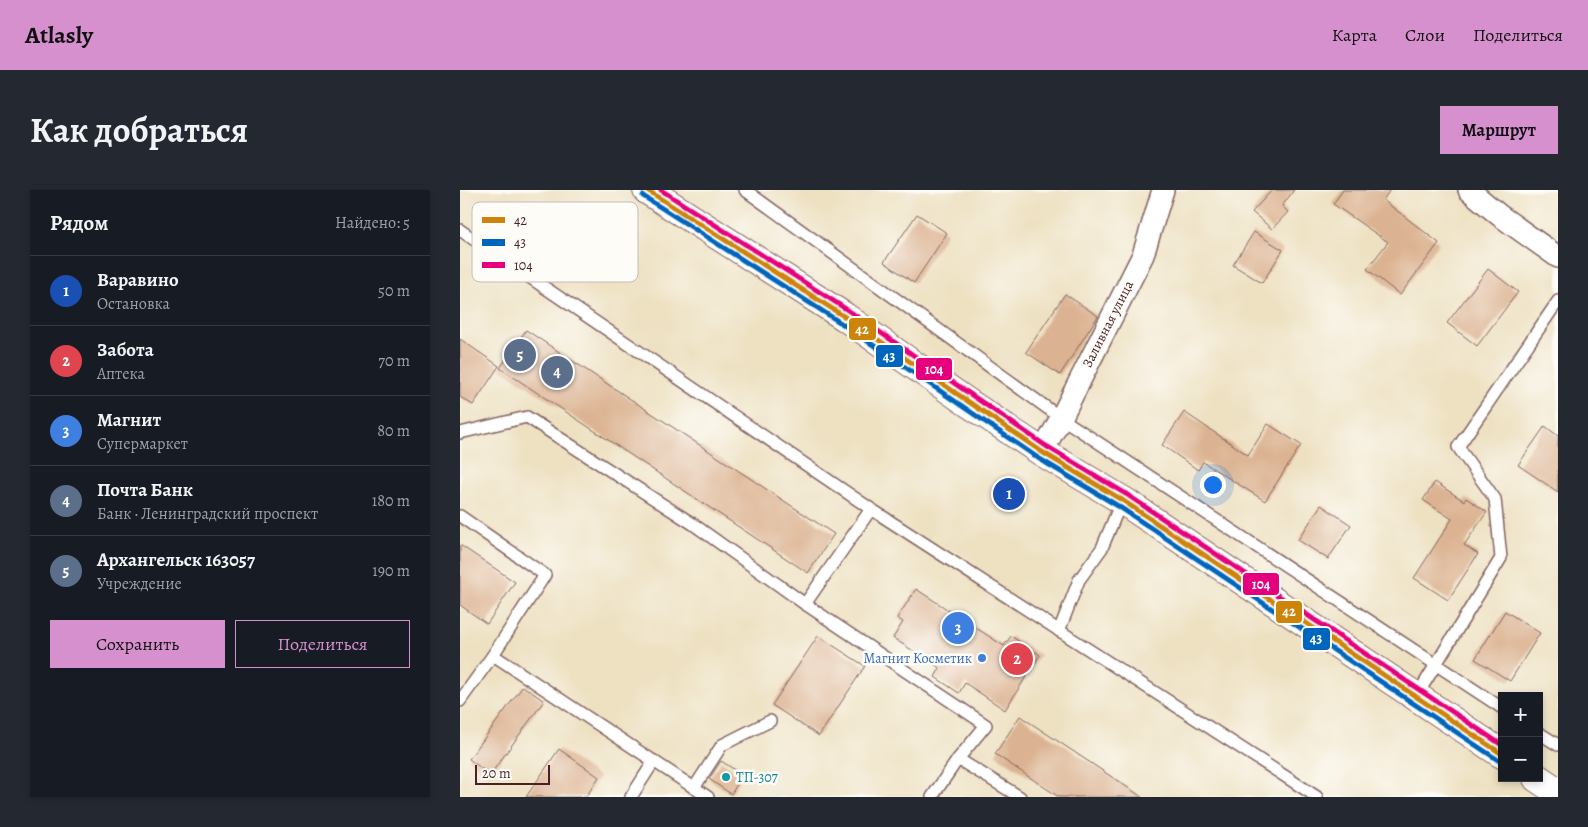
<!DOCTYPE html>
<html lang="ru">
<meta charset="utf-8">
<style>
:root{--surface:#171b24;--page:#242831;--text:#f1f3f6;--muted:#9ea1a6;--line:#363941;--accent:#d690ce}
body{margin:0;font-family:Alegreya,serif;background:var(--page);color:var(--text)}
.controls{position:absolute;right:15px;bottom:15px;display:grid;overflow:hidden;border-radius:0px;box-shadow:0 2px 8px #0003}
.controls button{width:45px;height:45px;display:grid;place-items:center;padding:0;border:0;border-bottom:1px solid var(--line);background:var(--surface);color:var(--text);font:25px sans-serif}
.scale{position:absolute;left:15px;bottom:12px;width:75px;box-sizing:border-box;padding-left:5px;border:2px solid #4a1f2b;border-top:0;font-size:14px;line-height:18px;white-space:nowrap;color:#4a1f2b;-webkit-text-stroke:4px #fdfcf7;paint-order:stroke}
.you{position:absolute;left:752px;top:294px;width:18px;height:18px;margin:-12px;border:4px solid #fff;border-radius:50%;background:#1a73e8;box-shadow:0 0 0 8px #1a73e833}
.badge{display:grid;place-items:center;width:32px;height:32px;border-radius:50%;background:var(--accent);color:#fff;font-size:16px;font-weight:700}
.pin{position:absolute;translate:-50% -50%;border:2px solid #fff;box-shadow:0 1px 5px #0006}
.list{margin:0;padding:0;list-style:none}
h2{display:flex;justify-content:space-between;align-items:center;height:65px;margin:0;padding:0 20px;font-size:21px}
h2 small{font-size:16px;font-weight:400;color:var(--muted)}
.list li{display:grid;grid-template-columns:32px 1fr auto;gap:15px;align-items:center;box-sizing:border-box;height:70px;padding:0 20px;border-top:1px solid var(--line)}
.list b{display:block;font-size:19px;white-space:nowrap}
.list p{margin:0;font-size:16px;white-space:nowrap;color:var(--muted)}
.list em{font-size:16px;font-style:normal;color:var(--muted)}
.actions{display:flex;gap:10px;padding:15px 20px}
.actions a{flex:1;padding:11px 0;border:1px solid var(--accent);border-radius:0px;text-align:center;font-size:18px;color:var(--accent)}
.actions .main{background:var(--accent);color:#111}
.map{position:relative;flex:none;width:1098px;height:607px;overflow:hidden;border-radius:0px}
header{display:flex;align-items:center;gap:30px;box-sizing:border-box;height:70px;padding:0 25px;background:var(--accent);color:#111}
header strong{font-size:24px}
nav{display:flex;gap:28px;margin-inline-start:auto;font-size:18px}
.intro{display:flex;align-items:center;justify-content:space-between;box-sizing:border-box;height:120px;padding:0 30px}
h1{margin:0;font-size:35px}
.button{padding:12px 22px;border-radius:0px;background:var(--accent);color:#111;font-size:18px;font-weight:700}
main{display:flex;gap:30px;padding:0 30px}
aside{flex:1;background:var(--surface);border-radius:0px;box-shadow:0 2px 8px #0003}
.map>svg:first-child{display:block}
</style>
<header>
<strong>Atlasly</strong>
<nav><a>Карта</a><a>Слои</a><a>Поделиться</a></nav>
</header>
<div class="intro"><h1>Как добраться</h1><a class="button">Маршрут</a></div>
<main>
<aside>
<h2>Рядом<small>Найдено: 5</small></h2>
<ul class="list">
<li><span class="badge" style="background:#1a4fb4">1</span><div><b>Варавино</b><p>Остановка</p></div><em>50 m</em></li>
<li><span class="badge" style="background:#e0444e">2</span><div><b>Забота</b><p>Аптека</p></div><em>70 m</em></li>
<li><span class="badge" style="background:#3f7fe0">3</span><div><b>Магнит</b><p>Супермаркет</p></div><em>80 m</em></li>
<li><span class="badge" style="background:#5c6f8a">4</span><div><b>Почта Банк</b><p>Банк · Ленинградский проспект</p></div><em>180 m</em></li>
<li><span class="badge" style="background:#5c6f8a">5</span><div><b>Архангельск 163057</b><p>Учреждение</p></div><em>190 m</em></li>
</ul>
<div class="actions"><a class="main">Сохранить</a><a>Поделиться</a></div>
</aside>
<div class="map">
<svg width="1098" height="607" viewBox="0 0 1098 607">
<rect width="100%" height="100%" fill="#fdfcf7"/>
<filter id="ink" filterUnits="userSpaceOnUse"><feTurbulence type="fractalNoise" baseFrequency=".02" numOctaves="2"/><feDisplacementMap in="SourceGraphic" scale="10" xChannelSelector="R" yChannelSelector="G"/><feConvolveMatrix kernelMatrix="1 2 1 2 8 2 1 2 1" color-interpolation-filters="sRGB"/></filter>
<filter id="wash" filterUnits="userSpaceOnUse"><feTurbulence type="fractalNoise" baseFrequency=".0096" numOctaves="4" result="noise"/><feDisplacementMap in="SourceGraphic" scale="20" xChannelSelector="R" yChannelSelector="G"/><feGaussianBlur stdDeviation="1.12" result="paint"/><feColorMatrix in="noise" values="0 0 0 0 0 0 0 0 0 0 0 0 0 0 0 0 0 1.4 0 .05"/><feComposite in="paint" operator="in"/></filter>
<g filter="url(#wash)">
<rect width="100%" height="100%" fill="#eee1c2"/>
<g id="blocks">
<!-- building -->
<g fill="#dcb392">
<polygon points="812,0 834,0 822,16 828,22 812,39 792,22"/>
<polygon points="883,0 930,0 923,10 979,53 940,105 907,79 928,52 873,14"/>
<polygon points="457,24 487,43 454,93 424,72"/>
<polygon points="794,42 823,60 802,93 773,75"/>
<polygon points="1028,79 1058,102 1017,156 987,133"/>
<polygon points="605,104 638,126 600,185 566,162"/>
<polygon points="66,140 374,344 348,383 40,178"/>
<polygon points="0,149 39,176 13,215 0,207"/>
<polygon points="724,222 788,265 808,234 841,255 805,311 743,272 738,280 702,255"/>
<polygon points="1085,236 1098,246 1098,302 1058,275"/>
<polygon points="975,292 1004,311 1006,308 1027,322 1004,355 1018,364 988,410 954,388 992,329 963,310"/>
<polygon points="861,315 891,335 868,369 838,350"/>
<polygon points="0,355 55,392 27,434 0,415"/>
<polygon points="456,399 544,456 551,446 580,465 545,520 505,493 499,503 475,487 480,478 433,448 443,432 437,428"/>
<polygon points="1045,421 1080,443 1050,491 1015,469"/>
<polygon points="358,446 405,476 359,546 312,515"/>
<polygon points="63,496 84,511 30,585 9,569"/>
<polygon points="560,526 682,607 599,607 535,564"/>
<polygon points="99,559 139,587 126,607 66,607"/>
<polygon points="261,571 283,585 271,604 249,589"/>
</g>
</g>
</g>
<g filter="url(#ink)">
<use href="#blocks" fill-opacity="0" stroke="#836360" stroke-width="1"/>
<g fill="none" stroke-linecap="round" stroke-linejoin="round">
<defs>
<g id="lane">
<polyline points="285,0 601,228 1042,518"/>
<polyline points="0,40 411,319 857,607"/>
<polyline points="0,243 67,227 233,334 345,414"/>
<polyline points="411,319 345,414 526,535 498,569 472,607"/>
<polyline points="0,326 85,385 33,465 0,511"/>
<polyline points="599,441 619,390 642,358 662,310"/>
<polyline points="33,465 248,607"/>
<polyline points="956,507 1041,368 1035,309 998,257 1098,111"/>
<polyline points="1079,543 1098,555"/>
<polyline points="498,569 560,607"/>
<polyline points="234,598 262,555 310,531"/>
<polyline points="171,607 194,571"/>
</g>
<g id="street">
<polyline points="1009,0 1039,25 1098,67"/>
<polyline points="582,262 601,228 683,65 703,0"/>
</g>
<g id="secondary">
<polyline points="187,0 385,127 504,210 582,262 662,310 1042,564"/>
<polyline points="1077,588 1098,602"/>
</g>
</defs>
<!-- lane casing -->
<use href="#lane" stroke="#836360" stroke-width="14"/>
<!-- street casing -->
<use href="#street" stroke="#836360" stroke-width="24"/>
<!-- secondary casing -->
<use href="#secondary" stroke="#836360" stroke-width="30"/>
<!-- lane -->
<use href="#lane" stroke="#fff" stroke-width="11"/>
<!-- street -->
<use href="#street" stroke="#fff" stroke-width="21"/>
<!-- secondary -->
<use href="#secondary" stroke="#fff" stroke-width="28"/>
<defs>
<polyline id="bus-1" points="187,0 385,127 582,262 662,310 1042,564"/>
<polyline id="bus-2" points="183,6 381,133 578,268 658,316 1038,570"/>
<polyline id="bus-3" points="201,0 389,121 586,256 666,304 1042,555"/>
</defs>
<!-- bus-1 casing -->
<use href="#bus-1" stroke="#fdfcf7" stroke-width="9"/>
<!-- bus-2 casing -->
<use href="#bus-2" stroke="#fdfcf7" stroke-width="9"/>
<!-- bus-3 casing -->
<use href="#bus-3" stroke="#fdfcf7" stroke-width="9"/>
<!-- bus-1 -->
<use href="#bus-1" stroke="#cc840b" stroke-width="5"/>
<!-- bus-2 -->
<use href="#bus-2" stroke="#0065bd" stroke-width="5"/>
<!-- bus-3 -->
<use href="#bus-3" stroke="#e5007d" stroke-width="5"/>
</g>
</g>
<!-- markers -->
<circle fill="#3f7fe0" stroke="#fdfcf7" stroke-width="2" cx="522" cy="468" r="5"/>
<circle fill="#0f9aa8" stroke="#fdfcf7" stroke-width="2" cx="266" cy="587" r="5"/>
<g text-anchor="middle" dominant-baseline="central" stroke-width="5" stroke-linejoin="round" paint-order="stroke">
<!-- street labels -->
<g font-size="14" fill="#4a1f2b" stroke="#fdfcf7">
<text transform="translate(648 134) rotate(-63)">Заливная улица</text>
</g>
<!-- shop labels -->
<g font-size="14" fill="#366cbe" stroke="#fdfcf7" text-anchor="end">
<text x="512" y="468">Магнит Косметик</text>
</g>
<!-- culture labels -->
<g font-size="14" fill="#0d838f" stroke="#fdfcf7" text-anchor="start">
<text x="276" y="587">ТП-307</text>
</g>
</g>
<!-- legend -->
<rect x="12" y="12" width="166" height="80" rx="8" fill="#fdfcf7" stroke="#c7baba" stroke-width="1"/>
<rect x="22" y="27" width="23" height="6" fill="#cc840b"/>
<rect x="22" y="49" width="23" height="7" fill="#0065bd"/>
<rect x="22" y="72" width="23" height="6" fill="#e5007d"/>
<g font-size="14" fill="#4a1f2b">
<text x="54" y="35">42</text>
<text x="54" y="57">43</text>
<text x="54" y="80">104</text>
</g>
<g stroke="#fdfcf7" stroke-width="2">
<rect x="388" y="127" width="29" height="24" rx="5" fill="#cc840b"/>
<rect x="415" y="154" width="29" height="24" rx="5" fill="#0065bd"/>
<rect x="455" y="167" width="38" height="24" rx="5" fill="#e5007d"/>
<rect x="782" y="382" width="38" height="24" rx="5" fill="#e5007d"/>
<rect x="815" y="410" width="28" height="24" rx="5" fill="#cc840b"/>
<rect x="842" y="437" width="29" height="24" rx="5" fill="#0065bd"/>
</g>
<g font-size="14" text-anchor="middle" font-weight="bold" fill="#fff">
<text x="402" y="144">42</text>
<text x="429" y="171">43</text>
<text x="474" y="184">104</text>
<text x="801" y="399">104</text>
<text x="829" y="426">42</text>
<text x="856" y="453">43</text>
</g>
</svg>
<div class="controls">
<button>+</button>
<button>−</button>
</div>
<div class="scale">20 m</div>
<div class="you"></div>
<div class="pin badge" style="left:549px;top:304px;background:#1a4fb4">1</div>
<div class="pin badge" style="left:557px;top:469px;background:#e0444e">2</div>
<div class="pin badge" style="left:498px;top:438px;background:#3f7fe0">3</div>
<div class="pin badge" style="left:97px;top:182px;background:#5c6f8a">4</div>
<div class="pin badge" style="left:60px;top:165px;background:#5c6f8a">5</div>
</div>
</main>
